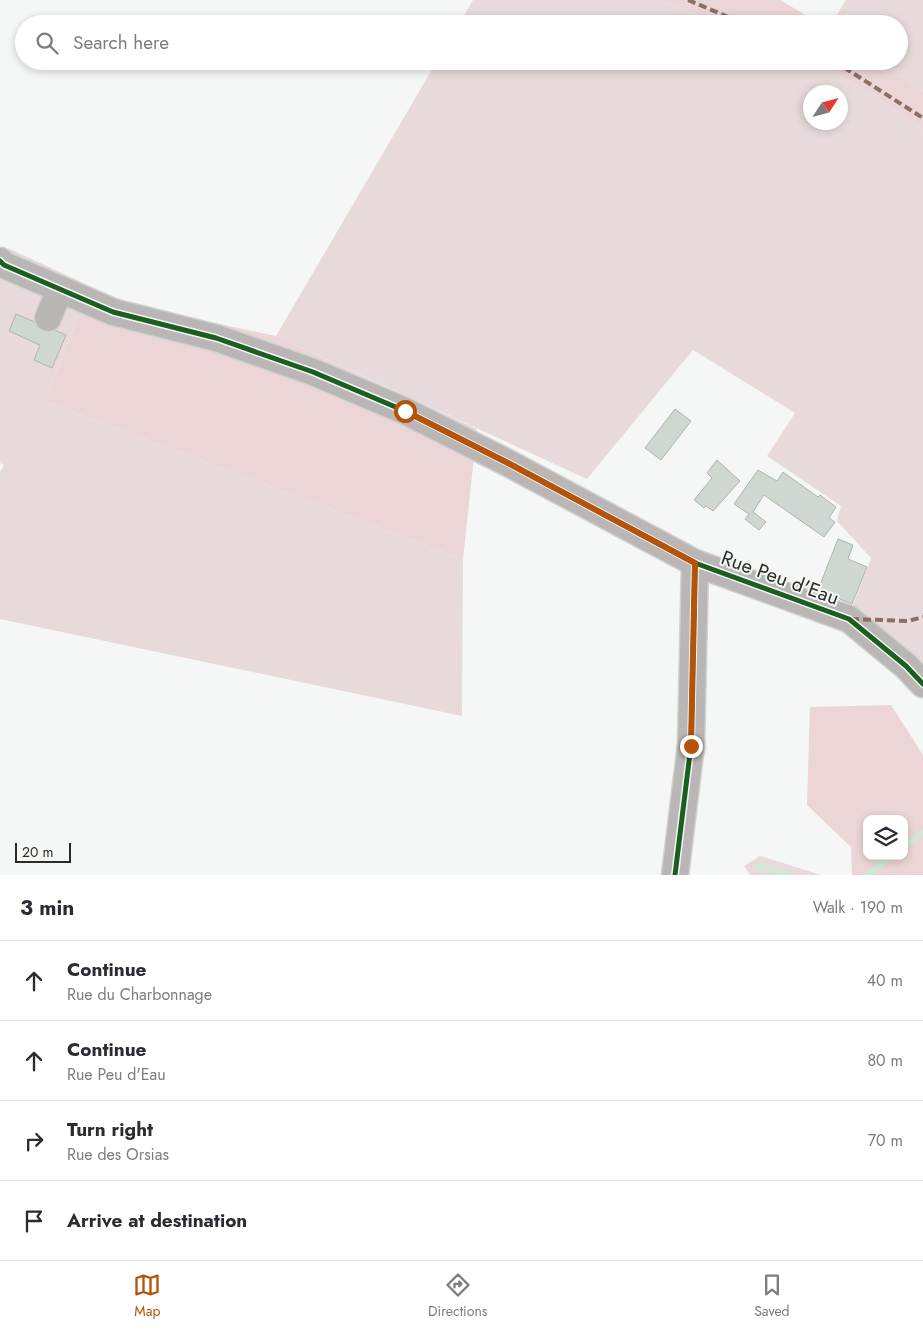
<!DOCTYPE html>
<meta charset="utf-8">
<style>
:root{--surface:#fff;--page:#f7f7f7;--text:#2b2b33;--muted:#7c7c81;--line:#e1e1e2;--accent:#b45309}
body{margin:0;font-family:Jost,sans-serif;background:var(--page);color:var(--text)}
.controls{position:absolute;right:15px;bottom:15px;display:grid;overflow:hidden;border-radius:10px;box-shadow:0 2px 8px #0003}
.controls button{width:45px;height:45px;display:grid;place-items:center;padding:0;border:0;border-bottom:1px solid var(--line);background:var(--surface);color:var(--text);font:25px sans-serif}
.compass{position:absolute;left:803px;top:85px;width:45px;height:45px;border-radius:50%;background:var(--surface);box-shadow:0 2px 8px #0003;rotate:54deg}
.scale{position:absolute;left:15px;bottom:12px;width:56px;box-sizing:border-box;padding-left:5px;border:2px solid #2a2c2a;border-top:0;font-size:14px;line-height:18px;white-space:nowrap;color:#2a2c2a;-webkit-text-stroke:4px #f3f8f4;paint-order:stroke}
.stop{position:absolute;width:15px;height:15px;margin:-11px;border:4px solid #b45309;border-radius:50%;background:#fff}
.stop.end{background:#b45309;border-color:#fff;box-shadow:0 1px 5px #0008}
.list{margin:0;padding:0;list-style:none}
h2{display:flex;justify-content:space-between;align-items:center;height:65px;margin:0;padding:0 20px;font-size:21px}
h2 small{font-size:16px;font-weight:400;color:var(--muted)}
.list li{display:grid;grid-template-columns:32px 1fr auto;gap:15px;align-items:center;box-sizing:border-box;height:80px;padding:0 20px;border-top:1px solid var(--line)}
.list b{display:block;font-size:19px;white-space:nowrap}
.list p{margin:0;font-size:16px;white-space:nowrap;color:var(--muted)}
.list em{font-size:16px;font-style:normal;color:var(--muted)}
.icon{flex:none;width:28px;height:28px;fill:none;stroke:currentColor;stroke-width:2;stroke-linecap:round;stroke-linejoin:round}
.map{position:relative;flex:none;width:923px;height:875px;overflow:hidden}
.search{position:absolute;background:var(--surface);box-shadow:0 2px 8px #0003;left:15px;right:15px;top:15px;height:55px;display:flex;align-items:center;gap:12px;box-sizing:border-box;padding:0 18px;border-radius:28px;color:var(--muted);font-size:19px}
.sheet{height:385px;background:var(--surface)}
nav{display:flex;justify-content:space-around;align-items:center;box-sizing:border-box;height:70px;border-top:1px solid var(--line);background:var(--surface);font-size:14px;color:var(--muted)}
nav a{display:grid;justify-items:center;gap:2px}
nav .on{color:var(--accent)}
.map>svg:first-child{display:block}
</style>
<div class="map">
<svg width="923" height="875" viewBox="0 0 923 875">
<rect width="100%" height="100%" fill="#f4f7f5"/>
<!-- green -->
<g fill="#e8dadb" fill-rule="evenodd">
<polygon points="473,0 661,0 722,24 459,24"/>
<polygon points="846,0 923,0 923,92 877,61 899,61 899,24 831,24"/>
<path d="M437 61H814L874 95 923 129V675L850 613 871 558 837 521 841 506 767 456 795 413 693 350 587 479 276 336ZM810 92H840V122H810Z"/>
<polygon points="8,248 90,286 45,401 463,559 462,716 0,619 0,472 4,465 0,463 0,272 4,265"/>
<polygon points="760,856 821,875 750,875 744,866"/>
</g>
<!-- forest -->
<g fill="#ecd5d7" fill-rule="evenodd">
<polygon points="661,0 780,0 821,24 722,24"/>
<polygon points="814,61 877,61 923,92 923,129 874,95"/>
<polygon points="90,286 134,306 276,336 477,429 463,559 45,401"/>
<path d="M891 705 923 755V875H852L851 847 807 805 810 707ZM867 819H904V856H867Z"/>
</g>
<g fill="none" stroke-linecap="round" stroke-linejoin="round">
<!-- stream -->
<g stroke="#d0e9d6" stroke-width="5.5">
<polyline points="904,847 923,833"/>
<polyline points="757,866 790,875"/>
<polyline points="867,875 892,856"/>
</g>
</g>
<!-- building -->
<g fill="#cfd7d1" stroke="#b1b3b2">
<polygon points="16,314 66,335 52,368 34,360 40,345 9,331"/>
<polygon points="675,409 691,421 661,460 645,448"/>
<polygon points="717,460 740,481 713,511 706,506 704,508 694,500 712,478 707,473"/>
<polygon points="758,470 777,481 783,472 818,497 820,495 836,507 829,518 835,522 824,537 764,495 753,512 766,522 759,530 745,519 749,514 734,504"/>
<polygon points="838,539 853,545 848,559 867,567 852,604 818,590"/>
</g>
<g fill="none" stroke-linecap="round" stroke-linejoin="round">
<defs>
<g id="minor">
<polyline points="0,261 4,265 113,312 216,338 313,372 405,411 508,463 695,563 849,619 906,666 923,684"/>
<polyline points="48,318 60,289"/>
<polyline points="675,875 691,745 695,563"/>
</g>
</defs>
<!-- minor casing -->
<use href="#minor" stroke="#d0d2d0" stroke-width="29"/>
<!-- minor -->
<use href="#minor" stroke="#b9b6b5" stroke-width="26"/>
<!-- quiet -->
<g stroke="#8d6e63" stroke-width="4" stroke-dasharray="8 4" stroke-linecap="butt">
<polyline points="688,0 745,24"/>
<polyline points="834,61 923,118"/>
<polyline points="851,619 908,621 923,617"/>
</g>
<defs>
<g id="cycleway">
<polyline points="0,261 4,265 113,312 216,338 313,372 405,411 508,463 695,563 849,619 906,666 923,684"/>
<polyline points="675,875 691,745 695,563"/>
</g>
</defs>
<!-- cycleway casing -->
<use href="#cycleway" stroke="#f3f8f4" stroke-width="8"/>
<!-- cycleway -->
<use href="#cycleway" stroke="#1b5e20" stroke-width="5"/>
</g>
<g fill="none" stroke-linecap="round" stroke-linejoin="round">
<!-- route -->
<polyline stroke="#b45309" stroke-width="6" points="405,411 508,463 695,563 691,746"/>
</g>
<g text-anchor="middle" dominant-baseline="central" stroke-width="4" stroke-linejoin="round" paint-order="stroke">
<!-- street labels -->
<g font-size="20" fill="#2a2c2a" stroke="#f3f8f4">
<text transform="translate(780 578) rotate(20)">Rue Peu d'Eau</text>
</g>
</g>
</svg>
<div class="controls">
<button><svg class="icon" aria-label="layers" viewBox="0 0 24 24"><path d="M12 4l9 5-9 5-9-5zM3 14l9 5 9-5"/></svg></button>
</div>
<svg class="compass" viewBox="-18 -18 36 36"><path d="M0-13l5 13h-10z" fill="#e53935"/><path d="M0 13l5-13h-10z" fill="#7c7c81"/></svg>
<div class="scale">20 m</div>
<div class="stop" style="left:405px;top:411px"></div>
<div class="stop end" style="left:691px;top:746px"></div>
<div class="search"><svg class="icon" aria-label="search" viewBox="0 0 24 24"><circle cx="10" cy="10" r="6"/><path d="M15 15l6 6"/></svg>Search here</div>
</div>
<section class="sheet">
<h2>3 min<small>Walk · 190 m</small></h2>
<ul class="list">
<li><svg class="icon" aria-label="ahead" viewBox="0 0 24 24"><path d="M12 20V5M6 11l6-6 6 6"/></svg><div><b>Continue</b><p>Rue du Charbonnage</p></div><em>40 m</em></li>
<li><svg class="icon" aria-label="ahead" viewBox="0 0 24 24"><path d="M12 20V5M6 11l6-6 6 6"/></svg><div><b>Continue</b><p>Rue Peu d'Eau</p></div><em>80 m</em></li>
<li><svg class="icon" aria-label="right" viewBox="0 0 24 24"><path d="M7 20v-9h11M14 6l5 5-5 5"/></svg><div><b>Turn right</b><p>Rue des Orsias</p></div><em>70 m</em></li>
<li><svg class="icon" aria-label="arrive" viewBox="0 0 24 24"><path d="M6 21V4h12l-3 4 3 4H6"/></svg><div><b>Arrive at destination</b></div></li>
</ul>
</section>
<nav>
<a class="on"><svg class="icon" aria-label="map" viewBox="0 0 24 24"><path d="M3 6l6-2 6 2 6-2v14l-6 2-6-2-6 2zM9 4v14M15 6v14"/></svg>Map</a>
<a><svg class="icon" aria-label="directions" viewBox="0 0 24 24"><path d="M12 3l9 9-9 9-9-9zM9 14v-3h6M13 9l2 2-2 2"/></svg>Directions</a>
<a><svg class="icon" aria-label="saved" viewBox="0 0 24 24"><path d="M7 4h10v16l-5-4-5 4z"/></svg>Saved</a>
</nav>
